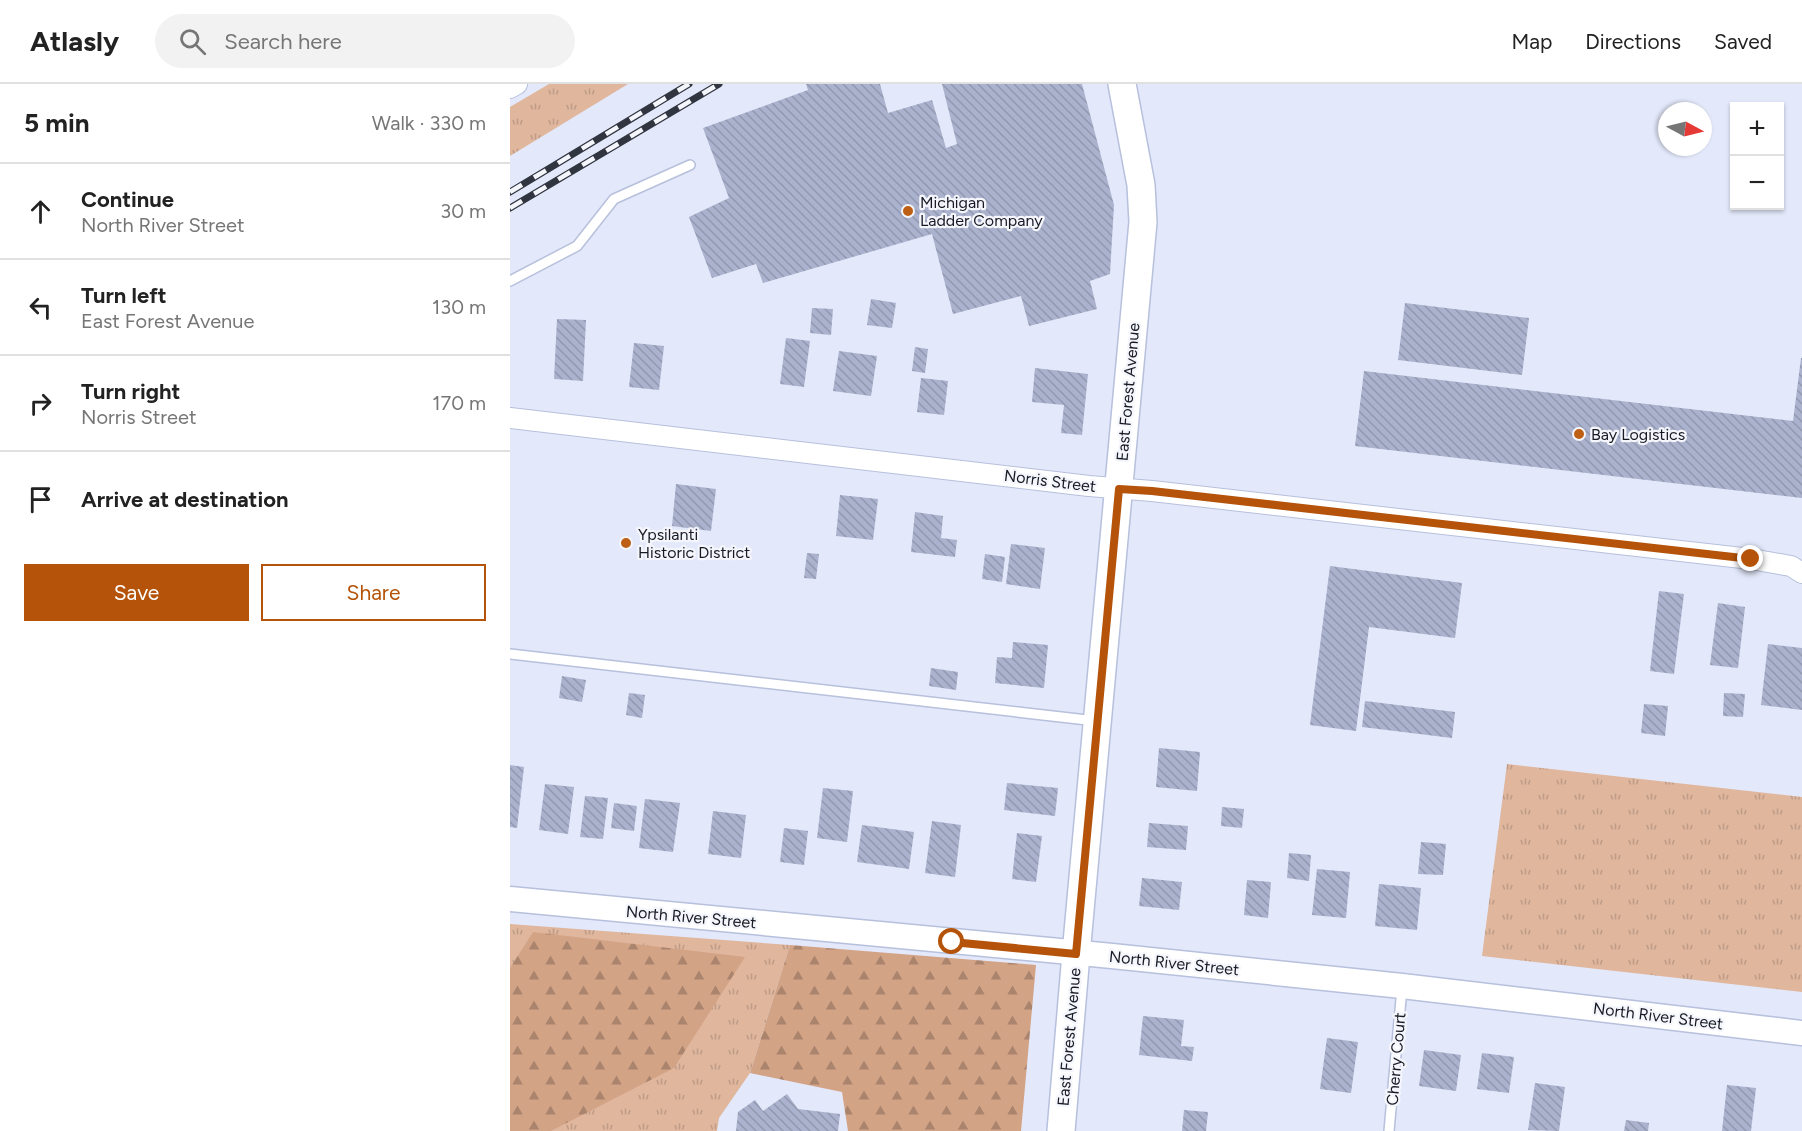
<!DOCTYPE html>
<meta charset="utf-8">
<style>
:root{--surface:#fff;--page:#f2f2f2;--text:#222;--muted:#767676;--line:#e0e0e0;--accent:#b45309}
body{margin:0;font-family:Figtree,sans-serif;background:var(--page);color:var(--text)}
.controls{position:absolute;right:18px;top:18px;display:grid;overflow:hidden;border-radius:0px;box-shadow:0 2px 4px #0004}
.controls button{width:54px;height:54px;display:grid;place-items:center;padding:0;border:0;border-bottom:2px solid var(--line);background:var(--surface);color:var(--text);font:30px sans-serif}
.compass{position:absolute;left:1148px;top:18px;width:54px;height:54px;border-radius:50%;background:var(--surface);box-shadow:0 2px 4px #0004;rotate:97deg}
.stop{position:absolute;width:18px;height:18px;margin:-14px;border:4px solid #b45309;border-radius:50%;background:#fff}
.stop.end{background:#b45309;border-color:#fff;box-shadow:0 2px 6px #0008}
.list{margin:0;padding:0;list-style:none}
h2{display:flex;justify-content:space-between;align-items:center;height:78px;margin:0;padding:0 24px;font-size:26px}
h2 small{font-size:20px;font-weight:400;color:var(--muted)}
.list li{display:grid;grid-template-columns:39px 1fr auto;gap:18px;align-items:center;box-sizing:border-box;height:96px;padding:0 24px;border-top:2px solid var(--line)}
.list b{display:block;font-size:22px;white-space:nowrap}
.list p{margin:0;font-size:20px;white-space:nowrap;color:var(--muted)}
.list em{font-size:20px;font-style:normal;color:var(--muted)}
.actions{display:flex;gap:12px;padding:18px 24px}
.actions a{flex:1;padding:14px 0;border:2px solid var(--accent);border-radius:0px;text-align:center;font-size:21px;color:var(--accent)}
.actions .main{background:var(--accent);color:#fff}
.icon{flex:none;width:33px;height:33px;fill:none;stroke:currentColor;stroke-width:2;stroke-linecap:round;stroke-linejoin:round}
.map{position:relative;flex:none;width:1292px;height:1047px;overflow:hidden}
header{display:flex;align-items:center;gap:36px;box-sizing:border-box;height:84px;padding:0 30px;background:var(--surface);border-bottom:2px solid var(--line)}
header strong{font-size:28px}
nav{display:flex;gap:33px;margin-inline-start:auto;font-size:21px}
.search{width:420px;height:54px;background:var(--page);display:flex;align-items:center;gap:15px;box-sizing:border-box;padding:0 21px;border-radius:33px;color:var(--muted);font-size:22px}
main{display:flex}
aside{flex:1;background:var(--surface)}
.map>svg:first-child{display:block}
</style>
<header>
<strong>Atlasly</strong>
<div class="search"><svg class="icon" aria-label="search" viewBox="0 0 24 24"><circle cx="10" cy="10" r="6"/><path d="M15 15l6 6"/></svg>Search here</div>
<nav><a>Map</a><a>Directions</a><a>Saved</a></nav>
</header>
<main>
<aside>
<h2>5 min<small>Walk · 330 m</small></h2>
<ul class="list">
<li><svg class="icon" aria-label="ahead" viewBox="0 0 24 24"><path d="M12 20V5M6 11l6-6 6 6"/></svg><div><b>Continue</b><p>North River Street</p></div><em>30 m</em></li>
<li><svg class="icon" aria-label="left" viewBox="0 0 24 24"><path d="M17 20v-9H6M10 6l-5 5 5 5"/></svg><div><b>Turn left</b><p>East Forest Avenue</p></div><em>130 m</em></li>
<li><svg class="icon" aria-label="right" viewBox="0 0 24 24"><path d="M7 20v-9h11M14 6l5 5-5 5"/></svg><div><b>Turn right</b><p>Norris Street</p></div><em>170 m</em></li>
<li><svg class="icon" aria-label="arrive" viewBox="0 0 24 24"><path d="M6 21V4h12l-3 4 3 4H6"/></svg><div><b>Arrive at destination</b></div></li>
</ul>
<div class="actions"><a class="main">Save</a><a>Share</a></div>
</aside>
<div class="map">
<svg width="1292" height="1047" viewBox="0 0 1292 1047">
<defs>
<pattern id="grass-tufts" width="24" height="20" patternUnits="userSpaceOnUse" patternTransform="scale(1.5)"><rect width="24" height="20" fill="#e0b69d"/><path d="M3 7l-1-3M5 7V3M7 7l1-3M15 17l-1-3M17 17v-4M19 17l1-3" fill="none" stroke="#bf9c87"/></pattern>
<pattern id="forest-firs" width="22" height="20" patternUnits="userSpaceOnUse" patternTransform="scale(1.5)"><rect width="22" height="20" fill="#d3a386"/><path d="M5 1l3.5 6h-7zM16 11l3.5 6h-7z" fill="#aa846d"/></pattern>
<pattern id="building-back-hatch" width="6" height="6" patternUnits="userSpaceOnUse" patternTransform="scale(1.5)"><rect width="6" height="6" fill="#aab2cd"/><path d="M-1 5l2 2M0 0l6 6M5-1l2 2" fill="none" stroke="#9298b0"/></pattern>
</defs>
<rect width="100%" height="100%" fill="#e3e8fa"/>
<!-- grass -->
<g fill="url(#grass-tufts)">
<polygon points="39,0 118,0 0,72 0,23"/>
<polygon points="997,680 1292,713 1292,908 972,872"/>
<polygon points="0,840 280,861 240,989 209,1034 207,1047 0,1047"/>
</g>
<!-- forest -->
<g fill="url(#forest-firs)">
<polygon points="23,848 235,873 164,984 41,1047 0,1047 0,884"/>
<polygon points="280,861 526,881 511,1047 338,1047 332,1008 240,989"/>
</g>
<!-- building -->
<g fill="url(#building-back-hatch)">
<polygon points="296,0 370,0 378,29 422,16 436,64 447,60 432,0 572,0 604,121 600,190 580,197 587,225 519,242 511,212 443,230 422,150 253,199 246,180 202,194 179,133 219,114 193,44 298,6"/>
<polygon points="361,215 386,219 382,244 357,241"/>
<polygon points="895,219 1019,234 1012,291 888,276"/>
<polygon points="302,224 323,225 321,251 300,249"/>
<polygon points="47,235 76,236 73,297 44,295"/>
<polygon points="276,254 300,257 294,303 270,300"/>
<polygon points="124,259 154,262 149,306 119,303"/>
<polygon points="405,263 418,265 415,289 402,287"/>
<polygon points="329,267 367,272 361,312 323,307"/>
<polygon points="1291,274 1292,274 1292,414 845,362 854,287 1283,337"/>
<polygon points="525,284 578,290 572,351 551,349 554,321 522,318"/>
<polygon points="411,294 438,297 434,331 407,328"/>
<polygon points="166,400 206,405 201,447 162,442"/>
<polygon points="330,411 368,415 363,456 326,452"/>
<polygon points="405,428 433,432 431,454 447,456 445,473 401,468"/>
<polygon points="501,460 535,464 530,505 496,500"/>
<polygon points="297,469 309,470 306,495 294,494"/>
<polygon points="475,470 495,473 492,498 472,495"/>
<polygon points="820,482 952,499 945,554 859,543 846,647 800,641"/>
<polygon points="1149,507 1174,510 1164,590 1140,587"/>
<polygon points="1208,519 1235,523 1228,584 1200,581"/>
<polygon points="503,558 538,561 534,604 485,599 487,573 502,574"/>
<polygon points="1258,560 1292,564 1292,626 1251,621"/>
<polygon points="421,584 448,588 446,606 419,602"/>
<polygon points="52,592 76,596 72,618 49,614"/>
<polygon points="119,609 135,611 132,634 116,631"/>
<polygon points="1214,609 1235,610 1233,633 1213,632"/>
<polygon points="855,617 945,628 942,654 852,643"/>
<polygon points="1134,620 1158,622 1155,652 1131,649"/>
<polygon points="649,664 690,668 687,707 646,703"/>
<polygon points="0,681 14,683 7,744 0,743"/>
<polygon points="497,699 548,704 545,732 494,726"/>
<polygon points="35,700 64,703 58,750 29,746"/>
<polygon points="313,704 343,707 337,758 307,754"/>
<polygon points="75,712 98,714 93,755 70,753"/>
<polygon points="135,715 170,719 163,768 129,764"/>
<polygon points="104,719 127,722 124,747 101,744"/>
<polygon points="712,723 734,725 732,744 711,742"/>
<polygon points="203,727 236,731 231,774 198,770"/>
<polygon points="422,737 451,741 445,793 415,789"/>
<polygon points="639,739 678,742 676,766 637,763"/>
<polygon points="352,741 404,748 399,785 347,778"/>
<polygon points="274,744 298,747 294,781 270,778"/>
<polygon points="507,749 532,752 526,798 502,795"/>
<polygon points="911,758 936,760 933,791 908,790"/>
<polygon points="779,769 801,771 799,797 777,794"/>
<polygon points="807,785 840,788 836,834 802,831"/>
<polygon points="632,794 672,798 669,826 629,822"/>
<polygon points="737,796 761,798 758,834 734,831"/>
<polygon points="869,800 911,804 907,846 865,842"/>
<polygon points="633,932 674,936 671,962 684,963 682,977 629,971"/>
<polygon points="817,954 848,958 841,1009 810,1005"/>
<polygon points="914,966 951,971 946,1007 909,1002"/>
<polygon points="972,969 1004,973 999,1009 967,1005"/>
<polygon points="1025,999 1055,1003 1049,1047 1018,1046"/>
<polygon points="1217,1001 1246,1004 1241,1047 1212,1047"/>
<polygon points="277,1010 288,1025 330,1030 328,1047 226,1047 228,1028 245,1016 253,1027"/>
<polygon points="674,1026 698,1028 696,1047 672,1047"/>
<polygon points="1116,1036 1139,1039 1138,1047 1114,1047"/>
</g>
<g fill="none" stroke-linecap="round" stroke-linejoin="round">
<defs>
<g id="service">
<polyline points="0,197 67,162 104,115 180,81"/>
<polyline points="0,570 586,637"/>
<polyline points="879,1047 892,904"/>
</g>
<g id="minor">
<polyline points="0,4 7,0"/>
<polyline points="0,334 579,402 642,407 1241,475 1281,482 1292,489"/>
</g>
<polyline id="tertiary" points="0,815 602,872 892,902 1292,949"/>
<polyline id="secondary" points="551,1047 566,870 633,138 631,101 612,0"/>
</defs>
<!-- service casing -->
<use href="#service" stroke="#b7c0dc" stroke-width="12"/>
<!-- minor casing -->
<use href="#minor" stroke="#b7c0dc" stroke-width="22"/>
<!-- tertiary casing -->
<use href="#tertiary" stroke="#b7c0dc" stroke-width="27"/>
<!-- secondary casing -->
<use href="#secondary" stroke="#b7c0dc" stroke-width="30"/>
<!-- service -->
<use href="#service" stroke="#fff" stroke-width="9"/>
<!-- minor -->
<use href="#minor" stroke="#fff" stroke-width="20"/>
<!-- tertiary -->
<use href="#tertiary" stroke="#fff" stroke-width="24"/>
<!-- secondary -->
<use href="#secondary" stroke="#fff" stroke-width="27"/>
<defs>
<g id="rail">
<polyline points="0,108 179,0"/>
<polyline points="0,124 209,0"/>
</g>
</defs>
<!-- rail casing -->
<use href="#rail" stroke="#313540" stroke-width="7"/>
<!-- rail -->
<use href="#rail" stroke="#f4f6fc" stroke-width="4.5" stroke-dasharray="14" stroke-linecap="butt"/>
</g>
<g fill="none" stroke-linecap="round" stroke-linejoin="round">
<!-- route -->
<polyline stroke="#b45309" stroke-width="8" points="442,858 566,870 609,405 642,407 1241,475"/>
</g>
<!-- markers -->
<g fill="#bd5f14" stroke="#f4f6fc" stroke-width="2">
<circle cx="398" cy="127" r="6"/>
<circle cx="1069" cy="350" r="6"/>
<circle cx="116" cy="459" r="6"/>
</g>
<g text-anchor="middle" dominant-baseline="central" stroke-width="4.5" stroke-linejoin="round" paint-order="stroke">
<!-- poi labels -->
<g font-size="16" fill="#171a24" stroke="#f4f6fc" text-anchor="start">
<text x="410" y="118">Michigan<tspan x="410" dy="18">Ladder Company</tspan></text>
<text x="1081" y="350">Bay Logistics</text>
<text x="128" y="450">Ypsilanti<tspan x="128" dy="18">Historic District</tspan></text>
</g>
<!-- street labels -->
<g font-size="16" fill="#171a24" stroke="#f4f6fc">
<text transform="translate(618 308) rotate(-85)">East Forest Avenue</text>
<text transform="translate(540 397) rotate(7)">Norris Street</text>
<text transform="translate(181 833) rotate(5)">North River Street</text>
<text transform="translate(664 879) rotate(6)">North River Street</text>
<text transform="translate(1148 932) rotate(7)">North River Street</text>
<text transform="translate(559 953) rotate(-85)">East Forest Avenue</text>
<text transform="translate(886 975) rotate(-85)">Cherry Court</text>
</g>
</g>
</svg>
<div class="controls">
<button>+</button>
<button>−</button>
</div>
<svg class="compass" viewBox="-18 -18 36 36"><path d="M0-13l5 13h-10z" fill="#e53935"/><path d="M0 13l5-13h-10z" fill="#767676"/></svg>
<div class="stop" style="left:442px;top:858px"></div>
<div class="stop end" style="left:1241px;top:475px"></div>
</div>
</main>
